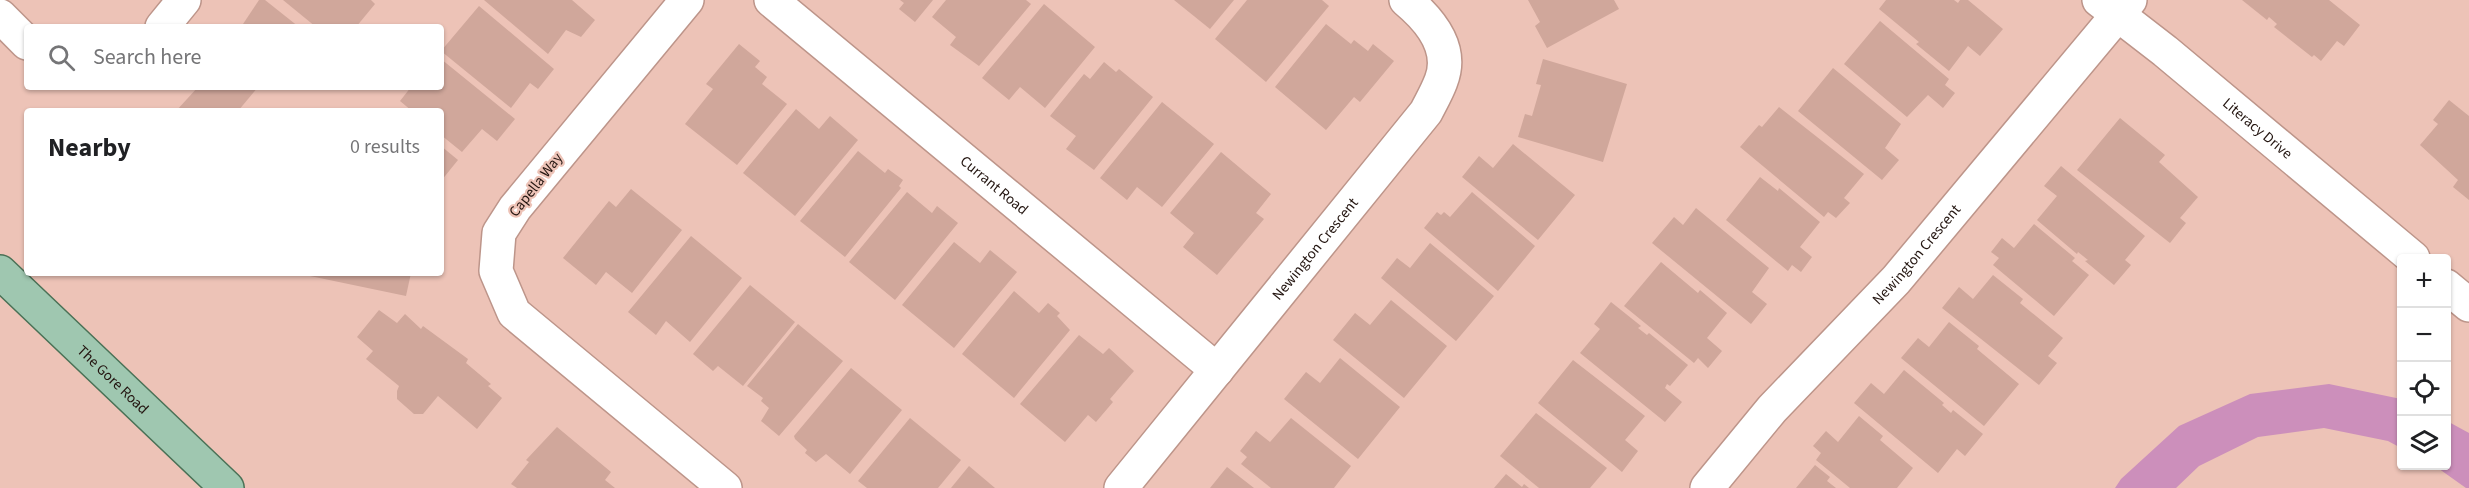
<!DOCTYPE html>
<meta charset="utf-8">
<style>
:root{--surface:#fff;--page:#f6f6f6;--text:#202124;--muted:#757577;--line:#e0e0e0}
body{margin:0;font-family:"Source Sans 3",sans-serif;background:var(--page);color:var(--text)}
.controls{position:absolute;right:18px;bottom:18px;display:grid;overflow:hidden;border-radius:6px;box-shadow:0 2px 4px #0004}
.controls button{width:54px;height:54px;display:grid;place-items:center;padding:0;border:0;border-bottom:2px solid var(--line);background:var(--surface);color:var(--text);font:30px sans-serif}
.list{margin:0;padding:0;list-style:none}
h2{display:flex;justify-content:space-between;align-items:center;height:78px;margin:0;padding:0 24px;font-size:26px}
h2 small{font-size:20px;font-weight:400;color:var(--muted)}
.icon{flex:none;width:33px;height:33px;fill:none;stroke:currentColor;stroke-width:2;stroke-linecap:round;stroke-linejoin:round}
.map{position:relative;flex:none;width:2469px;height:488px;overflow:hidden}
.search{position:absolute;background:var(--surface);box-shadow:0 2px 4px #0004;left:24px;top:24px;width:420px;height:66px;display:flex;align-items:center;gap:15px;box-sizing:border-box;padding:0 21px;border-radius:6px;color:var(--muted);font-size:22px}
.panel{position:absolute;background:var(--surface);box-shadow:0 2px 4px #0004;left:24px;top:108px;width:420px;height:168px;border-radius:6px}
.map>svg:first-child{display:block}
</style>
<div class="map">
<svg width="2469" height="488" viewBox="0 0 2469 488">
<rect width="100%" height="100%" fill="#edc3b7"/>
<!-- green -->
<g fill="#cc8fbb">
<polygon points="2329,384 2401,399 2401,448 2388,441 2324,428 2258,437 2199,466 2176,488 2115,488 2121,479 2179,426 2250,394"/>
<polygon points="2447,421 2469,433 2469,488 2466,488 2435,466 2446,466"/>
</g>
<!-- building -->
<g fill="#d0a79b">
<polygon points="259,0 265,0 299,27 241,27"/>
<polygon points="283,0 371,0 375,4 356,27 316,27"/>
<polygon points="484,0 572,0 595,20 581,37 566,30 548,54"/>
<polygon points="900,0 933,0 915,22 899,9 904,3"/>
<polygon points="946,0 1026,0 1031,4 979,66 950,45 956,37 932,17"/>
<polygon points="1174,0 1234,0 1210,29"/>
<polygon points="1247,0 1322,0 1329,6 1266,82 1215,39"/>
<polygon points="1528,0 1614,0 1619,9 1547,48 1535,26 1540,22"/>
<polygon points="1886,0 1954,0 1958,3 1960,0 1968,0 2003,29 1980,56 1968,46 1949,71 1916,44 1919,42 1879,9"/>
<polygon points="2242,0 2329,0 2360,25 2344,46 2337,41 2321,61 2314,55 2312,57 2274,27 2277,24 2269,17 2267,20"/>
<polygon points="1044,4 1095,47 1045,108 1020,87 1009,100 982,78"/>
<polygon points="479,6 554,69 538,89 530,83 511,108 441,51"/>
<polygon points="1880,21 1949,79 1945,85 1955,93 1943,108 1928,95 1907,117 1844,64"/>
<polygon points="1326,24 1351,44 1354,40 1368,51 1373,44 1394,61 1360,102 1354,97 1326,130 1275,87"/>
<polygon points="739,44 760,61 755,67 767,77 762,84 787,104 737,165 685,124 713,89 706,84"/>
<polygon points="441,59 515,119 497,141 482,129 462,152 441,135 441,111 412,111 400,101 411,87 441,87"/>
<polygon points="1543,59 1627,84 1603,162 1518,137 1525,114 1532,116 1541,85 1536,84"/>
<polygon points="1104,62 1116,72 1119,69 1153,97 1094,170 1066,149 1076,136 1050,116 1084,74 1090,79"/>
<polygon points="1833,68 1901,124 1885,148 1899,160 1882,180 1798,111"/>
<polygon points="198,87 258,87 238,111 176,111"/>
<polygon points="2449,100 2469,116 2469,200 2453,187 2458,180 2420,145 2438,124 2433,120"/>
<polygon points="1162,102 1214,144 1162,207 1137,187 1127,200 1100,178"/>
<polygon points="1779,107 1864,174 1844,198 1850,203 1836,218 1828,212 1824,217 1740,147 1759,125 1762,127"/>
<polygon points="796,109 819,129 830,116 858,140 795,216 743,173"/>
<polygon points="2120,118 2165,155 2159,162 2198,197 2180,218 2186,223 2170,243 2077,170"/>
<polygon points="1513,144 1575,195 1538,240 1462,177 1479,156 1493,168"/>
<polygon points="441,146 458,160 441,181"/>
<polygon points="858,151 885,173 888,169 903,180 899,186 901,188 845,257 800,221"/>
<polygon points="1221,152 1271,194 1256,213 1264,219 1217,275 1183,247 1194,233 1170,213"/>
<polygon points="2061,166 2145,236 2125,260 2131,265 2114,285 2085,261 2088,260 2078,252 2077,254 2037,220 2057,196 2044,186"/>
<polygon points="1760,177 1778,191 1779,188 1820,222 1800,247 1812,257 1801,272 1792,265 1788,271 1726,220"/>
<polygon points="631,189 682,230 632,293 606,272 596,285 563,258 609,201 616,207"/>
<polygon points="907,192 932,213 937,206 958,223 895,300 849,262"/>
<polygon points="1472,192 1535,246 1498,291 1424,228 1437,212 1441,215 1444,212 1450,217"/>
<polygon points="1696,208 1769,268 1752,292 1767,304 1751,324 1652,243 1674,217 1683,225"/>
<polygon points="2034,224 2075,258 2072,261 2089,275 2054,316 1993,265 1999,258 1991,252 2002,238 2014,248"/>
<polygon points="691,236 742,278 690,342 666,321 656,335 628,312"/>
<polygon points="954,242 980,263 990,250 1017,272 954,348 902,305"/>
<polygon points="1430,243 1494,296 1456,341 1381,278 1397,258 1410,268"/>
<polygon points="1661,262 1698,293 1700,290 1727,313 1707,338 1722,351 1708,368 1698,358 1694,363 1624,306"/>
<polygon points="310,273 411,273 406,296 310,276"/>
<polygon points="1993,275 2023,299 2020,303 2063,338 2048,356 2057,363 2039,385 1942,308 1959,287 1973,299"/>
<polygon points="750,285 795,322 743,386 718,366 713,371 693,354"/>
<polygon points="1014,291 1039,313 1048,303 1060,313 1057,316 1070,330 1014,398 962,354"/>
<polygon points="1391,300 1447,346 1404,398 1333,340 1355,313 1370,325"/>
<polygon points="1611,302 1641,326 1638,328 1647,335 1649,333 1688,365 1670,386 1667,384 1665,388 1682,402 1665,422 1580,353 1600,329 1594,324"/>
<polygon points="379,310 397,323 405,314 421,329 423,326 468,359 466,363 491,384 488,386 502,398 477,429 438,396 423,414 414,414 397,399 397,391 399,386 366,359 373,351 357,337"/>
<polygon points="1949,322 1979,346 1977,349 2019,384 1984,426 1901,358 1918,338 1929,347"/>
<polygon points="798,324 843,361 779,436 761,421 769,408 761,401 763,398 747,386"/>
<polygon points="1079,335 1103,354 1109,348 1134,371 1110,399 1113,402 1096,422 1088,415 1065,442 1020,404"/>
<polygon points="1340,358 1400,407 1358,459 1284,399 1306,372 1320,383"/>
<polygon points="1573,360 1645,416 1625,440 1638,451 1622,472 1538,403"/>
<polygon points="851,368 902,410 850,474 826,454 816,462 805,453 807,450 795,439 794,436"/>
<polygon points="1904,370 1944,403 1942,405 1951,413 1953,410 1983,434 1965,456 1957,449 1938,473 1854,403 1871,383 1884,394"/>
<polygon points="1536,413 1607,468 1590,488 1539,488 1500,456"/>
<polygon points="1859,416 1883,436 1880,440 1913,468 1897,488 1850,488 1816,460 1821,453 1813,446 1826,431 1838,442"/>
<polygon points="910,418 961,460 938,488 867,488 858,481"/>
<polygon points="1291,418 1351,466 1334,488 1271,488 1241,464 1247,457 1240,451 1256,431 1270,442"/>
<polygon points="557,427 611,472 605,480 615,488 517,488 511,484 529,462 526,460"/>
<polygon points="1815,465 1830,477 1827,481 1836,488 1796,488"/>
<polygon points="969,466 995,488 951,488"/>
<polygon points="1227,467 1254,488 1210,488"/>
<polygon points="1506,474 1522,487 1524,484 1529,488 1494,488"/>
</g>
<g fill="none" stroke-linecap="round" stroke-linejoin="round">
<defs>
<g id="minor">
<polyline points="687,0 515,208 499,233 496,271 514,313 725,488"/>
<path id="s1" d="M771 0 1217 370"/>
<path id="s2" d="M2099 0 2165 51 2413 258"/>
<polyline points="0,16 27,43"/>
<polyline points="162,27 184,0"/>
<polyline points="2446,286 2469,305"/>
<path id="s3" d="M1121 488 1426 112C1431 102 1437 92 1441 81 1454 48 1430 20 1406 0"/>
<path id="s4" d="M1707 488 1772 409 1896 280 2130 0"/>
</g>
<g id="major">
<path id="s5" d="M0 272 227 488"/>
</g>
</defs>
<!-- minor casing -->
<use href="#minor" stroke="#bd958a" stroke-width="36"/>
<!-- major casing -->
<use href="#major" stroke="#4a7156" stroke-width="36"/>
<!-- minor -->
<use href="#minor" stroke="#fff" stroke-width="33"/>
<!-- major -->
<use href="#major" stroke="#9fc7b0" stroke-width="33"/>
</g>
<g text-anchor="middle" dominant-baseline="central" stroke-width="4.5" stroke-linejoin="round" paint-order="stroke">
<!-- street labels -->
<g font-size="15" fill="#231510" stroke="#edc3b7">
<text stroke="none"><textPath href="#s2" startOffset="204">Literacy Drive</textPath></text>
<text transform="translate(536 185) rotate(-52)">Capella Way</text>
<text stroke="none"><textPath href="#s1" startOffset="290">Currant Road</textPath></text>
<text stroke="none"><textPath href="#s3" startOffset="308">Newington Crescent</textPath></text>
<text stroke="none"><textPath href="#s4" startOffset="314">Newington Crescent</textPath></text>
<text stroke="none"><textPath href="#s5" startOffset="156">The Gore Road</textPath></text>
</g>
</g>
</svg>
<div class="controls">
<button>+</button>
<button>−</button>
<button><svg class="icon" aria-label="locate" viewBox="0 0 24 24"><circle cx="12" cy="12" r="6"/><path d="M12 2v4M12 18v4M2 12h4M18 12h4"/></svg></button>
<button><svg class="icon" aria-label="layers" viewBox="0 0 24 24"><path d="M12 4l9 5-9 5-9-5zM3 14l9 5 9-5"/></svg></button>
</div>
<div class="search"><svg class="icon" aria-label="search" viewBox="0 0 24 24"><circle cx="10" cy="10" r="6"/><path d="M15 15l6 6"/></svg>Search here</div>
<section class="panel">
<h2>Nearby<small>0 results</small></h2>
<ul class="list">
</ul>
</section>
</div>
